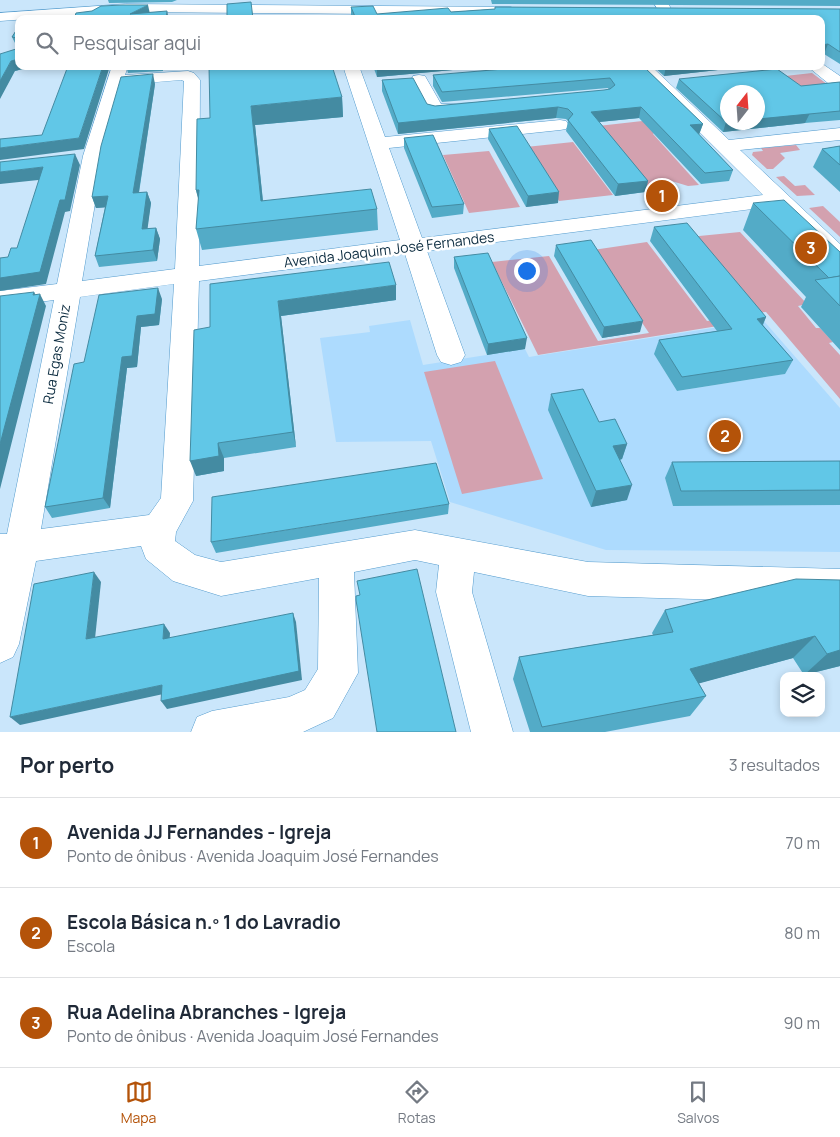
<!DOCTYPE html>
<html lang="pt">
<meta charset="utf-8">
<style>
:root{--surface:#fff;--page:#f6f6f7;--text:#1f2937;--muted:#747a83;--line:#e0e1e3;--accent:#b45309}
body{margin:0;font-family:Manrope,sans-serif;background:var(--page);color:var(--text)}
.controls{position:absolute;right:15px;bottom:15px;display:grid;overflow:hidden;border-radius:10px;box-shadow:0 2px 8px #0003}
.controls button{width:45px;height:45px;display:grid;place-items:center;padding:0;border:0;border-bottom:1px solid var(--line);background:var(--surface);color:var(--text);font:25px sans-serif}
.compass{position:absolute;left:720px;top:85px;width:45px;height:45px;border-radius:50%;background:var(--surface);box-shadow:0 2px 8px #0003;rotate:17deg}
.you{position:absolute;left:526px;top:270px;width:18px;height:18px;margin:-12px;border:4px solid #fff;border-radius:50%;background:#1a73e8;box-shadow:0 0 0 8px #1a73e833}
.badge{display:grid;place-items:center;width:32px;height:32px;border-radius:50%;background:var(--accent);color:#fff;font-size:16px;font-weight:700}
.pin{position:absolute;translate:-50% -50%;border:2px solid #fff;box-shadow:0 1px 5px #0006}
.list{margin:0;padding:0;list-style:none}
h2{display:flex;justify-content:space-between;align-items:center;height:65px;margin:0;padding:0 20px;font-size:21px}
h2 small{font-size:16px;font-weight:400;color:var(--muted)}
.list li{display:grid;grid-template-columns:32px 1fr auto;gap:15px;align-items:center;box-sizing:border-box;height:90px;padding:0 20px;border-top:1px solid var(--line)}
.list b{display:block;font-size:19px;white-space:nowrap}
.list p{margin:0;font-size:16px;white-space:nowrap;color:var(--muted)}
.list em{font-size:16px;font-style:normal;color:var(--muted)}
.icon{flex:none;width:28px;height:28px;fill:none;stroke:currentColor;stroke-width:2;stroke-linecap:round;stroke-linejoin:round}
.map{position:relative;flex:none;width:840px;height:732px;overflow:hidden}
.search{position:absolute;background:var(--surface);box-shadow:0 2px 8px #0003;left:15px;right:15px;top:15px;height:55px;display:flex;align-items:center;gap:12px;box-sizing:border-box;padding:0 18px;border-radius:10px;color:var(--muted);font-size:19px}
.sheet{height:335px;background:var(--surface)}
nav{display:flex;justify-content:space-around;align-items:center;box-sizing:border-box;height:70px;border-top:1px solid var(--line);background:var(--surface);font-size:14px;color:var(--muted)}
nav a{display:grid;justify-items:center;gap:2px}
nav .on{color:var(--accent)}
.map>svg:first-child{display:block}
</style>
<div class="map">
<svg width="840" height="732" viewBox="0 0 840 732">
<rect width="100%" height="100%" fill="#cae6fb"/>
<!-- built -->
<path fill="#addbfe" fill-rule="evenodd" d="M410 320 423 365 525 349 529 357 763 320 840 408V477L665 478 673 506 840 505V552L606 550 450 502 431 441 336 442 320 338 370 332 369 326ZM659 362 784 374 677 391Z"/>
<!-- green -->
<g fill="#d3a1af">
<polygon points="812,73 835,90 799,94 776,77"/>
<polygon points="669,118 653,134 699,185 688,186 665,179 657,190 650,191 598,126"/>
<polygon points="573,142 613,195 559,201 526,147"/>
<polygon points="796,145 800,150 780,153 785,158 773,169 767,169 752,155 753,152 763,151 761,148"/>
<polygon points="489,151 520,207 469,213 443,155"/>
<polygon points="784,176 795,186 805,185 815,195 797,196 776,177"/>
<polygon points="823,206 840,222 840,237 809,208"/>
<polygon points="740,232 807,304 798,306 816,328 820,328 833,342 829,343 840,355 840,399 766,312 753,313 689,237"/>
<polygon points="647,242 707,321 745,316 749,321 538,355 492,262 549,256 598,341 649,333 593,250"/>
<polygon points="495,361 543,479 462,494 424,372"/>
</g>
<g fill="none" stroke-linecap="round" stroke-linejoin="round">
<defs>
<g id="minor">
<polygon points="652,0 666,0 673,12 671,15 661,15"/>
<polygon points="126,4 511,7 518,11 511,15 126,12 0,21 0,13"/>
<polygon points="821,63 840,76 840,89 834,88 807,66 821,66"/>
<path d="M112 66H128L125 75 188 71 194 73 200 80 199 266 400 240 343 66H359L385 137 560 120 566 121 569 125 566 129 560 130 389 148 422 238 763 195 633 66H651L729 140 840 128V140L740 150 840 244V264L832 262 775 206 427 251 465 355 461 362 451 365 441 362 437 355 405 254 199 281 193 501 176 532 175 541 195 555 221 562 415 530 588 562 840 569V603L588 596 474 572 472 592 513 732H471L436 592 439 565 415 560 354 572 358 673 333 718 303 732H191L197 717 212 711 289 697 305 690 318 669 319 578 221 596 173 581 146 559 141 546 36 561 19 644 13 657 0 663V534H7L54 300 0 307V291L57 284 83 156ZM181 80 184 81 175 269 82 281 103 156 123 85ZM174 284 161 498 149 515 41 529 80 297Z"/>
<path d="M419 75 425 76 441 104 473 103 476 107 473 111C460 114 442 117 429 114L411 80 413 76Z"/>
</g>
</defs>
<!-- minor casing -->
<use href="#minor" stroke="#539bcd" stroke-width="1"/>
<!-- minor -->
<use href="#minor" fill="#fff" fill-rule="evenodd"/>
</g>
<!-- wall -->
<g fill="#53abc7">
<polygon points="108,0 177,0 172,2 109,3"/>
<polygon points="491,0 840,0 840,6 492,4"/>
<polygon points="351,7 377,14 451,12 495,9 495,7 840,9 840,64 824,54 821,19 353,19 351,16"/>
<polygon points="19,26 19,66 34,66 15,71 17,47 12,37"/>
<polygon points="126,66 163,66 163,71 128,73"/>
<polygon points="373,66 496,66 377,77"/>
<polygon points="643,66 703,124 699,135 733,170 729,181 701,184 639,118 599,122 648,181 645,192 615,196 566,131 568,121 566,119 556,118 398,134 382,91 382,80 427,104 435,106 609,90 608,88 442,102 433,86 433,75"/>
<polygon points="653,66 754,66 664,76"/>
<polygon points="679,79 801,86 840,82 840,120 805,123 723,132 676,88"/>
<polygon points="155,84 139,193 147,192 151,203 147,229 156,228 160,239 157,261 99,267 95,256 105,207 96,208 92,197"/>
<polygon points="342,97 343,117 255,125 263,201 377,209 378,230 202,250 196,229 199,201 196,190 210,118"/>
<polygon points="489,129 558,203 526,207 488,139"/>
<polygon points="404,138 464,204 463,214 432,218 404,148"/>
<polygon points="840,146 840,192 813,167 822,149"/>
<polygon points="753,203 840,252 840,350 801,307 806,297 743,230"/>
<polygon points="654,227 766,317 763,325 793,360 785,374 677,391 654,354 659,340 717,331 650,241"/>
<polygon points="556,245 640,332 602,338 554,256"/>
<polygon points="454,257 525,349 487,355 454,268"/>
<polygon points="396,285 396,300 281,316 296,447 224,458 224,471 196,476 210,327"/>
<polygon points="162,299 159,325 141,327 137,367 127,368 110,508 52,518 45,507 84,362"/>
<polygon points="551,394 599,422 627,444 622,459 620,460 627,500 591,507 548,410"/>
<polygon points="840,461 840,505 673,506 665,478 672,462"/>
<polygon points="449,504 448,514 216,553 211,542"/>
<polygon points="840,580 840,666 804,675 793,658 699,683 706,696 690,716 605,732 530,732 513,679 519,657 653,635 652,633 665,610"/>
</g>
<!-- shaded-wall -->
<g fill="#448ba2">
<polygon points="148,5 150,14 130,14"/>
<polygon points="167,11 169,19 166,19"/>
<polygon points="828,44 824,54 821,54 821,45"/>
<polygon points="19,59 19,66 34,66 15,71 0,99 0,81 11,61"/>
<polygon points="103,66 110,66 84,149 0,160 0,148 79,138"/>
<polygon points="383,66 496,66 377,77 377,67"/>
<polygon points="666,66 754,66 664,76"/>
<polygon points="153,74 155,84 137,204 133,193"/>
<polygon points="342,97 343,117 255,125 265,222 261,201 251,106"/>
<polygon points="558,107 556,118 398,134 398,123"/>
<polygon points="641,107 639,118 589,123 591,112"/>
<polygon points="810,113 805,123 723,132 726,122 758,122 758,119"/>
<polygon points="703,124 699,134 686,136 690,125"/>
<polygon points="75,154 80,165 70,211 65,212 46,284 0,291 0,278 60,200"/>
<polygon points="43,167 48,179 0,184 0,172"/>
<polygon points="648,181 645,192 615,196 618,184"/>
<polygon points="196,190 199,190 201,211"/>
<polygon points="147,192 151,203 146,240 142,229"/>
<polygon points="559,192 558,203 526,207 528,196"/>
<polygon points="108,196 112,207 96,208 92,197"/>
<polygon points="156,228 160,239 157,261 153,250"/>
<polygon points="396,285 396,300 281,316 296,447 293,432 278,301"/>
<polygon points="158,288 162,299 159,325 141,327 137,367 127,368 110,508 103,498 122,357 137,316"/>
<polygon points="34,292 38,299 40,294 46,306 0,489 0,444"/>
<polygon points="766,317 760,331 757,319"/>
<polygon points="643,321 640,332 602,338 604,327"/>
<polygon points="527,338 525,349 487,355 488,344"/>
<polygon points="218,443 224,458 224,471 196,476 190,461"/>
<polygon points="627,444 622,459 608,462 613,446"/>
<polygon points="632,485 627,500 591,507 596,491"/>
<polygon points="94,572 101,582 94,648 86,639"/>
<polygon points="293,613 296,622 302,680 167,709 161,701"/>
<polygon points="164,624 170,633 169,648 163,639"/>
<polygon points="815,636 793,658 675,690 690,669"/>
<polygon points="840,650 840,666 804,675 827,654"/>
<polygon points="162,685 168,693 20,725 10,717"/>
</g>
<!-- building -->
<g fill="#61c7e7" stroke="#448ba2">
<polygon points="251,2 253,19 227,19 227,4"/>
<polygon points="123,5 148,5 130,14 167,11 166,19 74,19 76,13 92,11 101,6"/>
<polygon points="373,6 377,14 448,8 451,12 495,9 495,7 840,9 840,52 828,44 821,45 821,19 356,19 351,7"/>
<polygon points="19,26 19,59 11,61 0,81 0,54 16,49 17,38 12,37"/>
<polygon points="68,66 103,66 79,138 0,148 0,139 42,135"/>
<polygon points="209,66 332,66 342,97 251,106 261,201 371,189 377,209 196,229 199,190 196,190 197,119 210,118"/>
<polygon points="539,66 643,66 703,124 690,125 733,170 705,173 641,107 591,112 648,181 618,184 568,120 573,114 568,109 558,107 398,123 382,80 413,78 427,104 435,106 604,90 610,89 615,85 610,78 442,92 433,75"/>
<polygon points="777,69 801,86 840,82 840,111 758,119 758,92 728,92 728,122 726,122 679,79"/>
<polygon points="153,74 133,193 147,192 142,229 156,228 153,250 95,256 108,196 92,197 101,146 121,77"/>
<polygon points="517,126 559,192 528,196 489,129"/>
<polygon points="433,135 464,204 432,207 404,138"/>
<polygon points="840,146 840,165 822,149"/>
<polygon points="75,154 65,200 60,200 40,272 0,278 0,258 8,257 11,248 17,248 43,167 0,172 0,162"/>
<polygon points="784,200 840,252 840,276 829,278 753,203"/>
<polygon points="687,223 766,317 757,319 793,360 682,377 659,340 732,329 654,227"/>
<polygon points="591,240 643,321 604,327 556,245"/>
<polygon points="488,253 527,338 488,344 454,257"/>
<polygon points="389,262 396,285 278,301 293,432 218,443 219,456 190,461 194,330 210,327 210,284"/>
<polygon points="840,276 840,306 815,280"/>
<polygon points="158,288 155,314 137,316 132,356 122,357 103,498 45,507 74,364 84,362 99,295"/>
<polygon points="34,292 33,295 40,294 0,444 0,296"/>
<polygon points="583,389 599,422 615,419 627,444 613,446 632,485 596,491 551,394"/>
<polygon points="840,461 840,490 681,491 672,462"/>
<polygon points="436,463 449,504 211,542 212,497"/>
<polygon points="417,569 456,732 377,732 356,600 356,596 360,595 357,581"/>
<polygon points="94,572 86,639 164,624 163,639 293,613 299,671 161,701 162,685 10,717 34,584"/>
<polygon points="796,579 840,580 840,650 827,654 815,636 690,669 706,696 542,727 519,657 673,632 665,610"/>
</g>
<g text-anchor="middle" dominant-baseline="central" stroke-width="5" stroke-linejoin="round" paint-order="stroke">
<!-- street labels -->
<g font-size="14" fill="#0b2b3f" stroke="#fff">
<text transform="translate(389 249) rotate(-7)">Avenida Joaquim José Fernandes</text>
<text transform="translate(56 354) rotate(-80)">Rua Egas Moniz</text>
</g>
</g>
</svg>
<div class="controls">
<button><svg class="icon" aria-label="layers" viewBox="0 0 24 24"><path d="M12 4l9 5-9 5-9-5zM3 14l9 5 9-5"/></svg></button>
</div>
<svg class="compass" viewBox="-18 -18 36 36"><path d="M0-13l5 13h-10z" fill="#e53935"/><path d="M0 13l5-13h-10z" fill="#747a83"/></svg>
<div class="you"></div>
<div class="pin badge" style="left:662px;top:196px">1</div>
<div class="pin badge" style="left:725px;top:436px">2</div>
<div class="pin badge" style="left:811px;top:248px">3</div>
<div class="search"><svg class="icon" aria-label="search" viewBox="0 0 24 24"><circle cx="10" cy="10" r="6"/><path d="M15 15l6 6"/></svg>Pesquisar aqui</div>
</div>
<section class="sheet">
<h2>Por perto<small>3 resultados</small></h2>
<ul class="list">
<li><span class="badge">1</span><div><b>Avenida JJ Fernandes - Igreja</b><p>Ponto de ônibus · Avenida Joaquim José Fernandes</p></div><em>70 m</em></li>
<li><span class="badge">2</span><div><b>Escola Básica n.º 1 do Lavradio</b><p>Escola</p></div><em>80 m</em></li>
<li><span class="badge">3</span><div><b>Rua Adelina Abranches - Igreja</b><p>Ponto de ônibus · Avenida Joaquim José Fernandes</p></div><em>90 m</em></li>
</ul>
</section>
<nav>
<a class="on"><svg class="icon" aria-label="map" viewBox="0 0 24 24"><path d="M3 6l6-2 6 2 6-2v14l-6 2-6-2-6 2zM9 4v14M15 6v14"/></svg>Mapa</a>
<a><svg class="icon" aria-label="directions" viewBox="0 0 24 24"><path d="M12 3l9 9-9 9-9-9zM9 14v-3h6M13 9l2 2-2 2"/></svg>Rotas</a>
<a><svg class="icon" aria-label="saved" viewBox="0 0 24 24"><path d="M7 4h10v16l-5-4-5 4z"/></svg>Salvos</a>
</nav>
